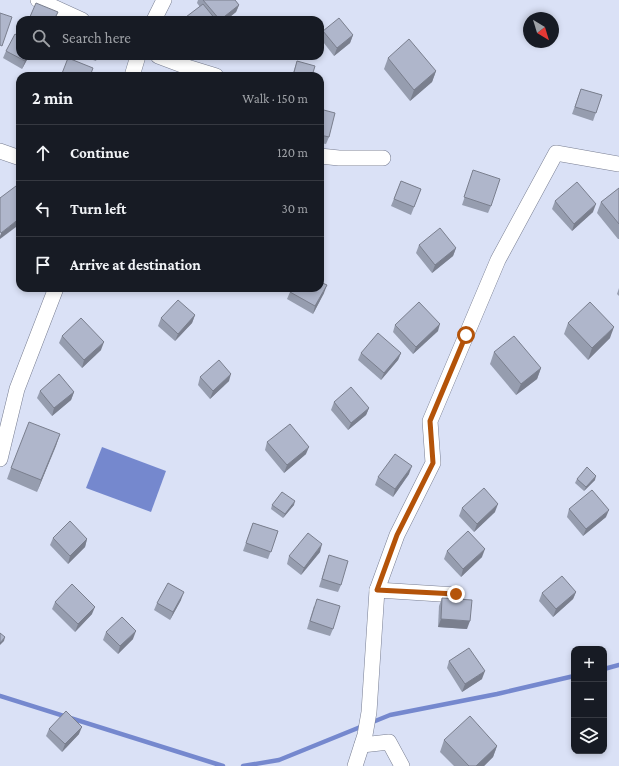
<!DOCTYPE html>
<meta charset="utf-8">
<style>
:root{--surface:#171b24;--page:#242831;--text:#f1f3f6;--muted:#9ea1a6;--line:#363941}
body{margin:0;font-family:"Crimson Pro",serif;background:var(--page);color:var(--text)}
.controls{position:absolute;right:12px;bottom:12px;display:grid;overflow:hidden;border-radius:8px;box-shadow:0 2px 6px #0003}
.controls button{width:36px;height:36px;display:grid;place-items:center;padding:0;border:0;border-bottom:1px solid var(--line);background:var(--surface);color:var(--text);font:20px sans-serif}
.compass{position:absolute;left:523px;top:12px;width:36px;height:36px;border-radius:50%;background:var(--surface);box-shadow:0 2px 6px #0003;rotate:142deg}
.stop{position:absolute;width:12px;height:12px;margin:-9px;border:3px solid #b45309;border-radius:50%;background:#fff}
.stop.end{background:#b45309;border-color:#fff;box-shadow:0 1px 4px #0008}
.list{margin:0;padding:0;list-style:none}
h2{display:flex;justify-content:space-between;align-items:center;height:52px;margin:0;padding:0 16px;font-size:17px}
h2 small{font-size:13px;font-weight:400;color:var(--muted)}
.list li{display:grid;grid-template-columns:26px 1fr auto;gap:12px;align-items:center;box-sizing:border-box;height:56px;padding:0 16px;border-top:1px solid var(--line)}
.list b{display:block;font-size:15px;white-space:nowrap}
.list em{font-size:13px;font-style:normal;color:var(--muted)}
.icon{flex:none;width:22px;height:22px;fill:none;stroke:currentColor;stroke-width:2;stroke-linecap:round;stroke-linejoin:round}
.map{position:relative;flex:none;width:619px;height:766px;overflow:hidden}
.search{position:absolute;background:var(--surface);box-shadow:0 2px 6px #0003;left:16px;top:16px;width:308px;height:44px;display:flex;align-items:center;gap:10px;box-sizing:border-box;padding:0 14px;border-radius:12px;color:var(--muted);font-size:15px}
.panel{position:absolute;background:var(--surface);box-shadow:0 2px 6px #0003;left:16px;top:72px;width:308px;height:220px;border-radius:12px}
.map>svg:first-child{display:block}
</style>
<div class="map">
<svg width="619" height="766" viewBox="0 0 619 766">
<rect width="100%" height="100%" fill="#dae1f6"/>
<!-- water -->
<polygon fill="#7588ce" points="102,447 166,471 151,512 86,488"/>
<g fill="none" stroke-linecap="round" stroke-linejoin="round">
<!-- stream -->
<g stroke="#7588ce" stroke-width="4.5">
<polyline points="604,669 619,665"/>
<polyline points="0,696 223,766"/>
<polyline points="243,766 279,760 390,715 497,694 574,676"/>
</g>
<defs>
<g id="street">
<polyline points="38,0 82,20"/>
<polyline points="154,20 164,0"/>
<polyline points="158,56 190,68 216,76"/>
<polyline points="132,76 138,56"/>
<polyline points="0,151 20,158"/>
<polyline points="320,156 339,158 383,158"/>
<polyline points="0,459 17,389 56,288"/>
<polyline points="377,590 456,595"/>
<polyline points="362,745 389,742 402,766"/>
<polyline points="355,766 365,735 369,712 377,590 397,535 433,463 430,421 498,260 556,153 619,164"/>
</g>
</defs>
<!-- street casing -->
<use href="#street" stroke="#787e92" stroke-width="16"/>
<!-- street -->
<use href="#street" stroke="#fff" stroke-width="15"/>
</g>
<!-- wall -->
<g fill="#969daf">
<polygon points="198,0 235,0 239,5 236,12 226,20 182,20 200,7 197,3"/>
<polygon points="323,31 353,35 350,43 334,56 320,38"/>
<polygon points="6,51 29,56 22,69 3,58"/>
<polygon points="81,56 98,56 96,61"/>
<polygon points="388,58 436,71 432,82 410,101 384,69"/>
<polygon points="297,61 312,76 292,76"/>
<polygon points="581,89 602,95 593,121 572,114"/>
<polygon points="20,100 20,114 16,108 19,101"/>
<polygon points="320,109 329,137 326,144 320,143"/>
<polygon points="471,178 491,206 488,213 462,205"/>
<polygon points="401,181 421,189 411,215 391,206"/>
<polygon points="619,188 619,239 618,239 597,213 601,202"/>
<polygon points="555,201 593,212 572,231 552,209"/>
<polygon points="419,245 456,248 453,256 432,273 416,253"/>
<polygon points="619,288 619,296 617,294"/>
<polygon points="290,292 324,293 313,314 287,299"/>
<polygon points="195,315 192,323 175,341 158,326 161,318"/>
<polygon points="568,323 610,338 588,360 564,334"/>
<polygon points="395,325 438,331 413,354 393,332"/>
<polygon points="62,336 101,350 82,368 59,343"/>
<polygon points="494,352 541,368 537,379 516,395 490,364"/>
<polygon points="361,353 401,353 398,360 381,380 358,360"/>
<polygon points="200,377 229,381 210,399 198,385"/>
<polygon points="40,391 74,392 71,400 52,416 37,398"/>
<polygon points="334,402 369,408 366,415 348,430 331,410"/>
<polygon points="60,434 37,492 7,479 11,468"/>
<polygon points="267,442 306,454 284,473 265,450"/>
<polygon points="409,474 393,497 375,485 378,477"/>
<polygon points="577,479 595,480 584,491 575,483"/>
<polygon points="272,505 294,505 283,518 271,509"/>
<polygon points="462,508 495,512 474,532 459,516"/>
<polygon points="569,509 606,517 583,536 567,517"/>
<polygon points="253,523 278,531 268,559 243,551"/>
<polygon points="53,538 87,539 85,547 68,564 50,545"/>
<polygon points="447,551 482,557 461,577 444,559"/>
<polygon points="320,552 301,575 287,564 289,556"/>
<polygon points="329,555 341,585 338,592 319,587"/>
<polygon points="576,592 573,599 553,617 539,601 542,593"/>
<polygon points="442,598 467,629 438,627 439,606"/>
<polygon points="181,600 170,620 154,610 157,603"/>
<polygon points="55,602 92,614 75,632 52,609"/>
<polygon points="314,606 333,629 330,636 307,629"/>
<polygon points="106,632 133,639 118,654 103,640"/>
<polygon points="449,661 482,679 462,692 447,668"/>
<polygon points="49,729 79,734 62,752 46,736"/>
<polygon points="444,740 497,746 493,757 484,766 454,766 440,752"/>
</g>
<!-- shaded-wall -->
<g fill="#7a7f8e">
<polygon points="239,5 236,12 226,20 220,20"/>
<polygon points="353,35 350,43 334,56 337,48"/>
<polygon points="27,56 29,56 22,69 25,61"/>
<polygon points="436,71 432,82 410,101 414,90"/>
<polygon points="596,204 593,212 572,231 574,224"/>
<polygon points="20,218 20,224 0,239 0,236 1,233"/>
<polygon points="456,248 453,256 432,273 435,265"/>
<polygon points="327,285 324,293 313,314 315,306"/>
<polygon points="195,315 192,323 175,341 178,334"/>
<polygon points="440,324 438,331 413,354 416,347"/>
<polygon points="614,327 610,338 588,360 592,348"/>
<polygon points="104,342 101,350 82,368 84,360"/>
<polygon points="401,353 398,360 381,380 384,373"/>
<polygon points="541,368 537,379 516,395 521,384"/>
<polygon points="231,374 229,381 210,399 213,391"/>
<polygon points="74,392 71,400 52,416 54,408"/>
<polygon points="369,408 366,415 348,430 351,423"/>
<polygon points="60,434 56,446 37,492 41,480"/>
<polygon points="309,447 306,454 284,473 287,465"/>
<polygon points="412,466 409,474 393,497 395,489"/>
<polygon points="596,476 595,480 584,491 586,487"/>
<polygon points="295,501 294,505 283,518 285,514"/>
<polygon points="498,504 495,512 474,532 477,524"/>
<polygon points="609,510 606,517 583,536 586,529"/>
<polygon points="87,539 85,547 68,564 70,556"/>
<polygon points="322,544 320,552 301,575 304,568"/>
<polygon points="485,549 482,557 461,577 463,569"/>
<polygon points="184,592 181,600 170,620 173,612"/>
<polygon points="576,592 573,599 553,617 556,609"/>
<polygon points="95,607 92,614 75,632 78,624"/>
<polygon points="441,619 470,621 467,629 438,627"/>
<polygon points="136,631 133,639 118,654 120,646"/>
<polygon points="5,637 4,641 0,645 0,643"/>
<polygon points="485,671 482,679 462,692 465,684"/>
<polygon points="82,727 79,734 62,752 65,744"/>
<polygon points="497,746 493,757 484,766 476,766"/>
</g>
<!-- building -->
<g fill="#afb6cb" stroke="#7a7f8e">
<polygon points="203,0 235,0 239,5 220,20"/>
<polygon points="36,3 58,12 54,20 31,20 29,19"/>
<polygon points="203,4 216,20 182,20"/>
<polygon points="0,13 12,17 2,46 0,45"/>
<polygon points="339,18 353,35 337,48 323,31"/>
<polygon points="15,34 20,37 20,56 27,56 25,61 6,51"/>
<polygon points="409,39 436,71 414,90 388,58"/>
<polygon points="68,58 93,68 90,76 61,76"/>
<polygon points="297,61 315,66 312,76 293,76"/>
<polygon points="581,89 602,95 596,113 575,107"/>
<polygon points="320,109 335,113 329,137 320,135"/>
<polygon points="473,170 500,179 491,206 464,197"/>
<polygon points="401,181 421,189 414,207 394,199"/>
<polygon points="577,182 596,204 574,224 555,201"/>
<polygon points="20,183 20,218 1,233 0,231 0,198"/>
<polygon points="619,188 619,224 601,202"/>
<polygon points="440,228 456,248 435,265 419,245"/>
<polygon points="320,282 327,285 315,306 290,292 292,288 320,288"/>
<polygon points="178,300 195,315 178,334 161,318"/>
<polygon points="419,302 440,324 416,347 395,325"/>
<polygon points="590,302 614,327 592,348 568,323"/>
<polygon points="81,318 104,342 84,360 62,336"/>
<polygon points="378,333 401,353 384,373 361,353"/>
<polygon points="514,336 541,368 521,384 494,352"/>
<polygon points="219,360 231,374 213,391 200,377"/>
<polygon points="59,374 74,392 54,408 40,391"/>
<polygon points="351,387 369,408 351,423 334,402"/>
<polygon points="29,422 60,434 41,480 11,468"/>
<polygon points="290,424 309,447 287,465 267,442"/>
<polygon points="395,454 412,466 395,489 378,477"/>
<polygon points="587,467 596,476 586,487 577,479"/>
<polygon points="484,488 498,504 477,524 462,508"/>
<polygon points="592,490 609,510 586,529 569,509"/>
<polygon points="282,492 295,501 285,514 272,505"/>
<polygon points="70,521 87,539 70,556 53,538"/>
<polygon points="253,523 278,531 271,552 246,543"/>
<polygon points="468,531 485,549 463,569 447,551"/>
<polygon points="308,533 322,544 304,568 289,556"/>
<polygon points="329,555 348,561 341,585 322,579"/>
<polygon points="562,576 576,592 556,609 542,593"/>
<polygon points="168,583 184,592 173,612 157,603"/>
<polygon points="72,584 95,607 78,624 55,602"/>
<polygon points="442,598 472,600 470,621 441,619"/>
<polygon points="317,599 340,606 333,629 310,621"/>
<polygon points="122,617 136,631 120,646 106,632"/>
<polygon points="0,633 5,637 0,643"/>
<polygon points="469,648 485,671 465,684 449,661"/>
<polygon points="66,711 82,727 65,744 49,729"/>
<polygon points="470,716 497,746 476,766 469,766 444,740"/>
</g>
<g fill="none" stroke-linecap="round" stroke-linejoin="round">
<!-- route -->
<polyline stroke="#b45309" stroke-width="5" points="456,594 377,590 397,535 433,463 430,421 466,335"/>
</g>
</svg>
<div class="controls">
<button>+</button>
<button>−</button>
<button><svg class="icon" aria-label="layers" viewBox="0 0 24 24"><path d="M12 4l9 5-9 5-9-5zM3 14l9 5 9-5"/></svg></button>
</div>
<svg class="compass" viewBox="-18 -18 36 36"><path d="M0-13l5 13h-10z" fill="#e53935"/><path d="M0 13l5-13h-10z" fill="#9ea1a6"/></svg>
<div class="stop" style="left:466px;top:335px"></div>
<div class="stop end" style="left:456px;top:594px"></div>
<div class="search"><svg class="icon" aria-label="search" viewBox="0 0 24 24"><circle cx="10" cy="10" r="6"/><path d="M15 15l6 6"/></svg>Search here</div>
<section class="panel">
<h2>2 min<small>Walk · 150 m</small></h2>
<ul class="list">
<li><svg class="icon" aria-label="ahead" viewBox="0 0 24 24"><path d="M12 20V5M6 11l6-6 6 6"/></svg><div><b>Continue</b></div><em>120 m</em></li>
<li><svg class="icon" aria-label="left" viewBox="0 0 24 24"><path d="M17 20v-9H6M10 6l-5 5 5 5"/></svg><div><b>Turn left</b></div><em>30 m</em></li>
<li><svg class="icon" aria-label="arrive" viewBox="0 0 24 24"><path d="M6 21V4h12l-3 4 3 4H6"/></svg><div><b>Arrive at destination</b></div></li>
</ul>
</section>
</div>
